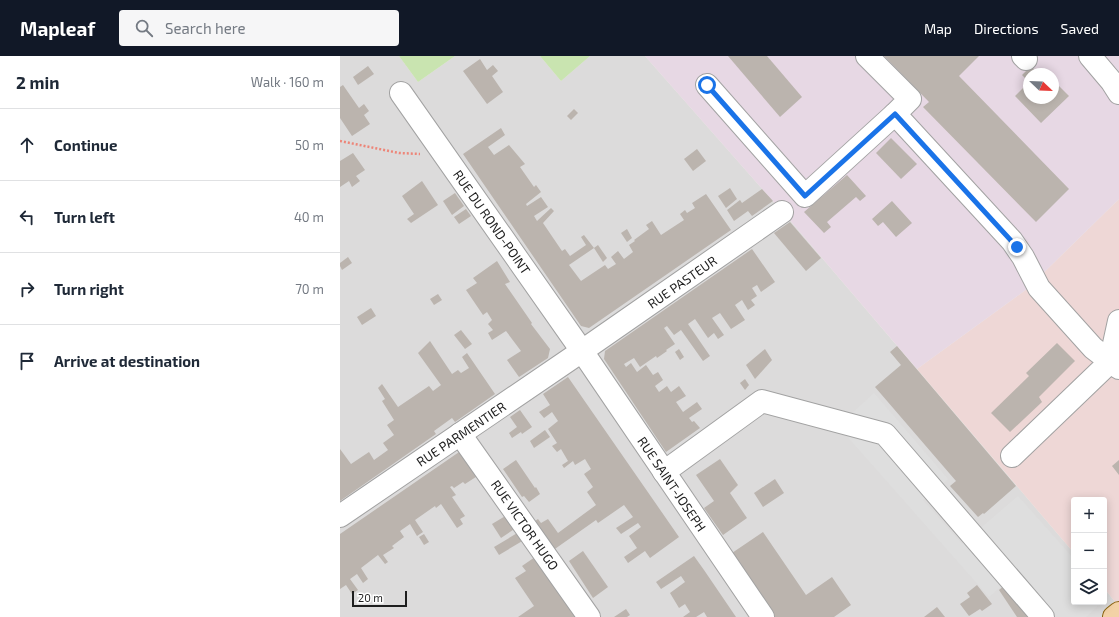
<!DOCTYPE html>
<meta charset="utf-8">
<style>
:root{--surface:#fff;--page:#f6f6f7;--text:#1f2937;--muted:#747a83;--line:#e0e1e3;--accent:#111827}
body{margin:0;font-family:"Exo 2",sans-serif;background:var(--page);color:var(--text)}
.controls{position:absolute;right:12px;bottom:12px;display:grid;overflow:hidden;border-radius:4px;box-shadow:0 2px 10px #0003}
.controls button{width:36px;height:36px;display:grid;place-items:center;padding:0;border:0;border-bottom:1px solid var(--line);background:var(--surface);color:var(--text);font:20px sans-serif}
.compass{position:absolute;left:683px;top:12px;width:36px;height:36px;border-radius:50%;background:var(--surface);box-shadow:0 2px 10px #0003;rotate:113deg}
.scale{position:absolute;left:12px;bottom:10px;width:55px;box-sizing:border-box;padding-left:4px;border:2px solid #1e1e1e;border-top:0;font-size:11px;line-height:14px;white-space:nowrap;color:#1e1e1e;-webkit-text-stroke:3px #fff;paint-order:stroke}
.stop{position:absolute;width:12px;height:12px;margin:-9px;border:3px solid #1a73e8;border-radius:50%;background:#fff}
.stop.end{background:#1a73e8;border-color:#fff;box-shadow:0 1px 4px #0008}
.list{margin:0;padding:0;list-style:none}
h2{display:flex;justify-content:space-between;align-items:center;height:52px;margin:0;padding:0 16px;font-size:17px}
h2 small{font-size:13px;font-weight:400;color:var(--muted)}
.list li{display:grid;grid-template-columns:26px 1fr auto;gap:12px;align-items:center;box-sizing:border-box;height:72px;padding:0 16px;border-top:1px solid var(--line)}
.list b{display:block;font-size:15px;white-space:nowrap}
.list em{font-size:13px;font-style:normal;color:var(--muted)}
.icon{flex:none;width:22px;height:22px;fill:none;stroke:currentColor;stroke-width:2;stroke-linecap:round;stroke-linejoin:round}
.map{position:relative;flex:none;width:779px;height:561px;overflow:hidden}
header{display:flex;align-items:center;gap:24px;box-sizing:border-box;height:56px;padding:0 20px;background:var(--accent);color:#fff}
header strong{font-size:19px}
nav{display:flex;gap:22px;margin-inline-start:auto;font-size:14px}
.search{width:280px;height:36px;background:var(--page);display:flex;align-items:center;gap:10px;box-sizing:border-box;padding:0 14px;border-radius:4px;color:var(--muted);font-size:15px}
main{display:flex}
aside{flex:1;background:var(--surface)}
.map>svg:first-child{display:block}
</style>
<header>
<strong>Mapleaf</strong>
<div class="search"><svg class="icon" aria-label="search" viewBox="0 0 24 24"><circle cx="10" cy="10" r="6"/><path d="M15 15l6 6"/></svg>Search here</div>
<nav><a>Map</a><a>Directions</a><a>Saved</a></nav>
</header>
<main>
<aside>
<h2>2 min<small>Walk · 160 m</small></h2>
<ul class="list">
<li><svg class="icon" aria-label="ahead" viewBox="0 0 24 24"><path d="M12 20V5M6 11l6-6 6 6"/></svg><div><b>Continue</b></div><em>50 m</em></li>
<li><svg class="icon" aria-label="left" viewBox="0 0 24 24"><path d="M17 20v-9H6M10 6l-5 5 5 5"/></svg><div><b>Turn left</b></div><em>40 m</em></li>
<li><svg class="icon" aria-label="right" viewBox="0 0 24 24"><path d="M7 20v-9h11M14 6l5 5-5 5"/></svg><div><b>Turn right</b></div><em>70 m</em></li>
<li><svg class="icon" aria-label="arrive" viewBox="0 0 24 24"><path d="M6 21V4h12l-3 4 3 4H6"/></svg><div><b>Arrive at destination</b></div></li>
</ul>
</aside>
<div class="map">
<svg width="779" height="561" viewBox="0 0 779 561">
<rect width="100%" height="100%" fill="#eeebe5"/>
<!-- residential -->
<polygon fill="#dcdbdb" points="0,0 59,0 78,26 115,0 200,0 221,25 250,0 305,0 447,161 734,497 734,546 764,546 764,532 776,547 779,545 779,561 0,561"/>
<!-- commercial -->
<polygon fill="#eed7d6" points="779,143 779,545 776,547 764,532 764,444 734,444 734,497 577,313 687,233"/>
<!-- industrial -->
<path fill="#e7d8e4" fill-rule="evenodd" d="M305 0H779V143L687 233 577 313 447 161ZM689 18H713V42H689Z"/>
<!-- grass -->
<g fill="#c9e4b0">
<polygon points="59,0 115,0 78,26"/>
<polygon points="200,0 250,0 221,25"/>
</g>
<!-- parking -->
<polygon fill="#dedede" points="534,337 608,423 583,444 622,488 678,440 734,503 734,546 762,546 746,561 713,561 675,518 649,541 498,370"/>
<!-- building -->
<g fill="#bbb4ae">
<polygon points="388,0 427,0 462,41 440,61"/>
<polygon points="544,0 639,0 619,20 729,133 696,166 583,51 589,46"/>
<polygon points="140,3 147,14 153,9 158,15 152,20 163,36 147,48 123,15"/>
<polygon points="28,10 34,18 18,29 13,21"/>
<polygon points="691,10 698,17 702,13 707,18 689,18 689,42 713,42 713,24 729,40 701,67 675,40 689,26 682,19"/>
<polygon points="3,29 19,52 24,48 29,55 24,59 30,68 12,80 0,62 0,31"/>
<polygon points="234,53 238,57 231,64 227,60"/>
<polygon points="161,72 165,79 148,91 154,99 169,89 185,108 180,111 194,131 196,129 201,136 186,148 187,150 201,141 208,151 194,160 197,165 211,152 214,155 203,167 222,195 225,193 230,200 246,189 241,181 244,179 254,192 229,209 241,225 265,209 268,213 276,208 271,201 278,195 284,203 293,196 289,189 295,185 294,184 309,173 306,169 312,165 321,179 344,164 340,158 345,154 347,157 355,152 352,147 366,138 391,174 249,272 241,270 123,98"/>
<polygon points="551,82 577,108 561,123 536,97"/>
<polygon points="357,93 366,105 353,115 344,103"/>
<polygon points="13,97 25,114 16,120 20,125 12,131 9,125 0,131 0,105"/>
<polygon points="507,119 526,140 520,145 516,141 487,166 491,171 484,177 464,156"/>
<polygon points="82,125 98,149 71,167 67,163 74,158 62,140"/>
<polygon points="390,132 397,143 386,152 378,140"/>
<polygon points="422,133 433,145 412,160 408,155 394,165 387,154 400,144 402,147"/>
<polygon points="115,137 124,150 112,159 103,145"/>
<polygon points="552,145 572,167 556,181 543,166 538,170 532,163"/>
<polygon points="126,153 131,160 119,168 114,161"/>
<polygon points="450,166 481,202 466,215 434,177"/>
<polygon points="287,173 292,182 287,186 281,177"/>
<polygon points="258,189 267,202 263,206 254,192"/>
<polygon points="412,193 435,226 421,236 417,229 412,232 417,240 411,244 415,249 408,254 402,244 395,249 405,264 391,273 380,257 372,262 384,279 378,283 374,277 368,282 355,263 348,268 370,300 363,305 341,274 334,279 327,270 324,272 335,288 326,294 327,295 317,302 316,300 300,311 294,302 284,308 286,311 291,307 297,316 306,309 313,319 318,316 323,324 315,330 319,336 327,330 331,336 339,330 346,340 336,346 343,356 357,346 362,353 349,362 352,366 354,365 360,372 326,396 264,303 265,295"/>
<polygon points="8,201 12,207 2,214 0,210 0,207"/>
<polygon points="157,205 170,226 165,228 192,267 191,268 210,293 208,302 179,321 167,304 181,295 166,275 152,284 148,277 153,274 148,268 152,264 147,256 143,259 126,234 137,227 133,222"/>
<polygon points="98,238 102,244 94,249 90,243"/>
<polygon points="31,252 36,260 22,269 17,261"/>
<polygon points="121,274 132,288 125,293 114,279"/>
<polygon points="90,285 112,318 118,314 121,317 129,312 122,301 127,297 155,338 115,366 112,362 94,375 96,378 0,445 0,393 11,408 29,396 34,404 48,394 43,387 54,379 47,369 54,364 42,345 45,343 38,332 42,328 58,351 89,330 93,335 101,329 78,297"/>
<polygon points="717,287 735,305 699,341 702,346 670,376 651,357 689,320 686,317"/>
<polygon points="557,290 676,430 644,458 643,457 638,461 610,430 616,425 535,331 561,309 550,296"/>
<polygon points="339,293 344,301 340,304 335,296"/>
<polygon points="425,293 432,304 415,323 406,309"/>
<polygon points="228,321 339,481 310,502 305,495 288,507 284,501 297,492 289,480 301,471 298,467 281,478 276,472 293,461 284,449 258,467 256,464 212,495 192,467 198,463 201,467 208,463 218,477 256,449 247,436 253,431 244,418 251,413 245,403 235,409 233,405 224,412 222,409 228,405 221,393 217,396 212,390 217,387 208,373 218,365 212,356 204,362 199,356 210,349 203,338"/>
<polygon points="405,323 409,329 405,334 400,327"/>
<polygon points="180,354 192,371 182,378 181,376 172,382 169,377 177,371 170,361"/>
<polygon points="205,374 210,381 194,392 190,385"/>
<polygon points="122,394 139,419 125,428 123,426 114,432 112,430 110,431 116,439 112,441 125,460 120,463 123,468 117,472 101,448 96,452 95,450 75,464 83,476 77,480 70,468 60,475 64,481 52,490 54,492 43,499 48,506 45,508 38,499 21,512 28,523 23,527 17,518 10,523 18,534 12,538 6,529 0,533 0,478"/>
<polygon points="380,403 398,429 390,437 407,462 383,479 364,452 374,445 356,419"/>
<polygon points="176,404 195,432 196,431 200,438 189,446 184,440 182,441 163,413"/>
<polygon points="779,404 779,419 772,410"/>
<polygon points="435,423 444,437 423,451 414,437"/>
<polygon points="167,459 176,472 161,482 152,468"/>
<polygon points="179,476 184,484 159,499 154,491"/>
<polygon points="423,476 466,539 492,521 511,549 494,561 435,561 392,497"/>
<polygon points="84,478 89,486 84,489 79,481"/>
<polygon points="243,495 268,531 253,542 229,505"/>
<polygon points="354,500 364,514 396,561 367,561 364,556 356,561 343,561 350,556 345,548 339,552 330,537 345,526 341,520 321,533 316,526"/>
<polygon points="195,501 238,561 178,561 194,550 175,522 186,515 182,510"/>
<polygon points="666,528 688,561 677,561 659,534"/>
<polygon points="637,529 652,548 642,555 640,553 629,560 620,548 630,541 627,537"/>
<polygon points="597,551 605,561 584,561"/>
<polygon points="286,553 290,559 287,561 274,561"/>
</g>
<g fill="none" stroke-linecap="round" stroke-linejoin="round">
<defs>
<g id="minor">
<polyline points="527,0 570,43 555,58"/>
<polyline points="683,0 686,3"/>
<polyline points="750,0 772,26 779,37"/>
<polyline points="367,29 465,140 555,58 672,185 683,201 699,232 753,292 779,312"/>
<polyline points="61,37 242,295 423,561"/>
<polyline points="120,378 249,561"/>
<polyline points="672,400 770,306 779,265"/>
<polyline points="324,416 422,345 545,378 703,561"/>
<polyline points="0,460 242,295 442,156"/>
</g>
<polyline id="major" points="774,561 779,557"/>
</defs>
<!-- minor casing -->
<use href="#minor" stroke="#a2a2a2" stroke-width="24"/>
<!-- major casing -->
<use href="#major" stroke="#8b630e" stroke-width="24"/>
<!-- path -->
<polyline stroke="#ed8578" stroke-width="2.5" stroke-dasharray="2 2" stroke-linecap="butt" points="0,85 59,97 80,98"/>
<!-- minor -->
<use href="#minor" stroke="#fff" stroke-width="22"/>
<!-- major -->
<use href="#major" stroke="#f3d2a6" stroke-width="22"/>
</g>
<g fill="none" stroke-linecap="round" stroke-linejoin="round">
<!-- route -->
<polyline stroke="#1a73e8" stroke-width="5" points="367,29 465,140 555,58 677,191"/>
</g>
<g text-anchor="middle" dominant-baseline="central" stroke-width="4" stroke-linejoin="round" paint-order="stroke">
<!-- street labels -->
<g font-size="13" fill="#1e1e1e" stroke="#fff">
<text transform="translate(152 166) rotate(55)">RUE DU ROND-POINT</text>
<text transform="translate(342 226) rotate(-35)">RUE PASTEUR</text>
<text transform="translate(121 378) rotate(-34)">RUE PARMENTIER</text>
<text transform="translate(332 428) rotate(56)">RUE SAINT-JOSEPH</text>
<text transform="translate(185 469) rotate(55)">RUE VICTOR HUGO</text>
</g>
</g>
</svg>
<div class="controls">
<button>+</button>
<button>−</button>
<button><svg class="icon" aria-label="layers" viewBox="0 0 24 24"><path d="M12 4l9 5-9 5-9-5zM3 14l9 5 9-5"/></svg></button>
</div>
<svg class="compass" viewBox="-18 -18 36 36"><path d="M0-13l5 13h-10z" fill="#e53935"/><path d="M0 13l5-13h-10z" fill="#747a83"/></svg>
<div class="scale">20 m</div>
<div class="stop" style="left:367px;top:29px"></div>
<div class="stop end" style="left:677px;top:191px"></div>
</div>
</main>
